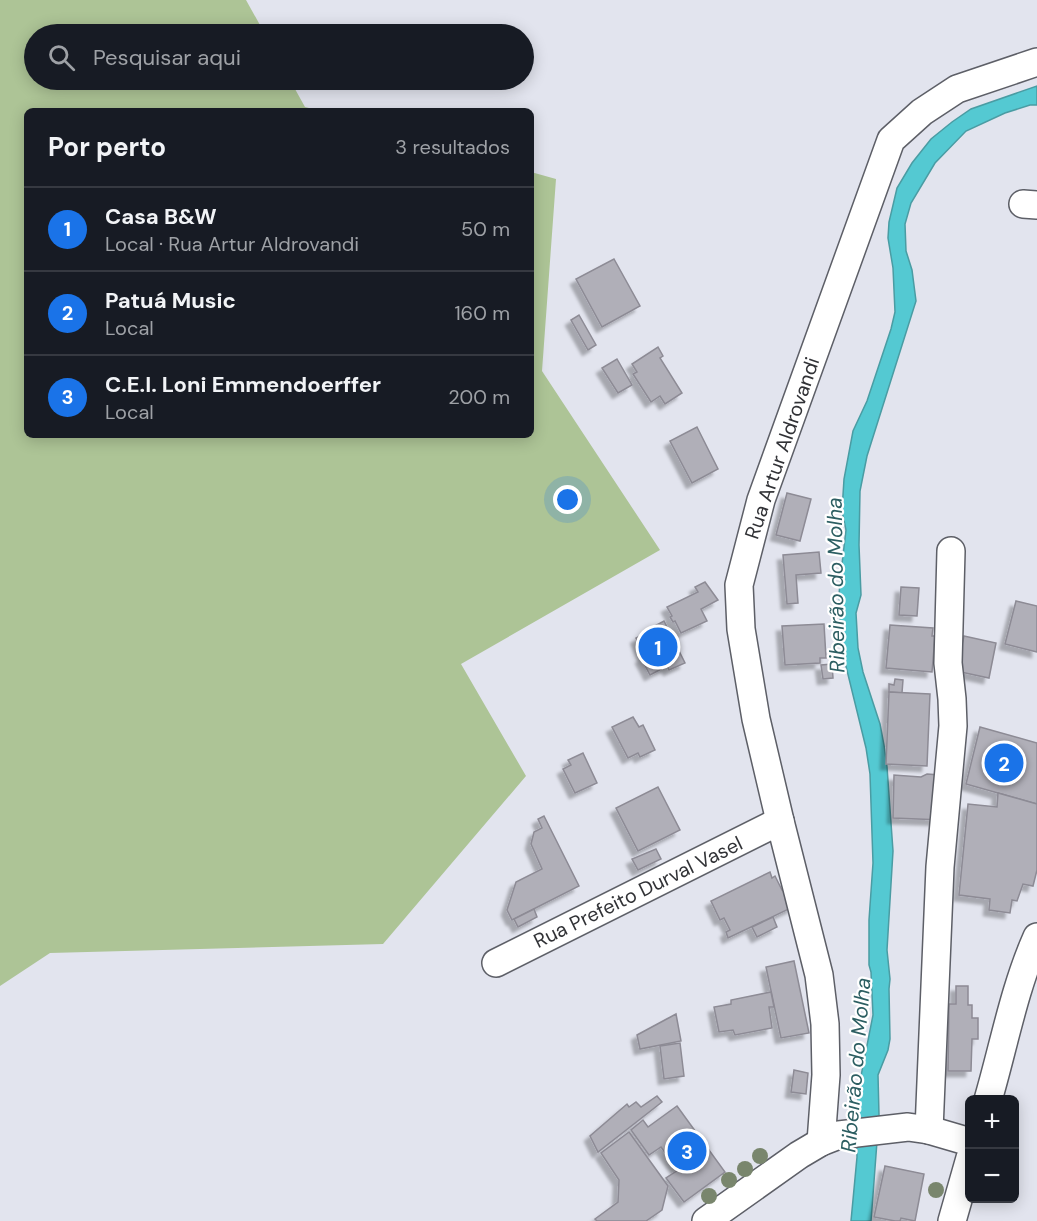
<!DOCTYPE html>
<html lang="pt">
<meta charset="utf-8">
<style>
:root{--surface:#171b24;--page:#20242c;--text:#f1f3f6;--muted:#9ea1a6;--line:#363941;--accent:#1a73e8}
body{margin:0;font-family:"DM Sans",sans-serif;background:var(--page);color:var(--text)}
.controls{position:absolute;right:18px;bottom:18px;display:grid;overflow:hidden;border-radius:9px;box-shadow:0 3px 15px #0003}
.controls button{width:54px;height:54px;display:grid;place-items:center;padding:0;border:0;border-bottom:2px solid var(--line);background:var(--surface);color:var(--text);font:30px sans-serif}
.you{position:absolute;left:568px;top:500px;width:21px;height:21px;margin:-15px;border:4px solid #fff;border-radius:50%;background:#1a73e8;box-shadow:0 0 0 9px #1a73e833}
.badge{display:grid;place-items:center;width:39px;height:39px;border-radius:50%;background:var(--accent);color:#fff;font-size:20px;font-weight:700}
.pin{position:absolute;translate:-50% -50%;border:3px solid #fff;box-shadow:0 2px 6px #0006}
.list{margin:0;padding:0;list-style:none}
h2{display:flex;justify-content:space-between;align-items:center;height:78px;margin:0;padding:0 24px;font-size:26px}
h2 small{font-size:20px;font-weight:400;color:var(--muted)}
.list li{display:grid;grid-template-columns:39px 1fr auto;gap:18px;align-items:center;box-sizing:border-box;height:84px;padding:0 24px;border-top:2px solid var(--line)}
.list b{display:block;font-size:22px;white-space:nowrap}
.list p{margin:0;font-size:20px;white-space:nowrap;color:var(--muted)}
.list em{font-size:20px;font-style:normal;color:var(--muted)}
.icon{flex:none;width:33px;height:33px;fill:none;stroke:currentColor;stroke-width:2;stroke-linecap:round;stroke-linejoin:round}
.map{position:relative;flex:none;width:1037px;height:1221px;overflow:hidden}
.search{position:absolute;background:var(--surface);box-shadow:0 3px 15px #0003;left:24px;top:24px;width:510px;height:66px;display:flex;align-items:center;gap:15px;box-sizing:border-box;padding:0 21px;border-radius:33px;color:var(--muted);font-size:22px}
.panel{position:absolute;background:var(--surface);box-shadow:0 3px 15px #0003;left:24px;top:108px;width:510px;height:330px;border-radius:9px}
.map>svg:first-child{display:block}
</style>
<div class="map">
<svg width="1037" height="1221" viewBox="0 0 1037 1221">
<defs>
<filter id="shadow"><feDropShadow dx="-5.5" dy="5.5" stdDeviation="1.5" flood-color="#0004"/></filter>
</defs>
<rect width="100%" height="100%" fill="#e2e4ee"/>
<!-- green -->
<polygon fill="#adc496" points="0,0 246,0 265,34 34,34 34,80 290,80 305,107 321,111 27,111 27,435 531,435 531,172 556,179 542,371 660,550 461,664 526,776 383,944 50,953 0,986"/>
<!-- water -->
<polygon fill="#54c9d2" stroke="#4a9ca3" stroke-width="1.5" points="1037,86 1037,105 1030,105 1005,113 966,131 935,163 911,203 905,224 906,251 912,270 916,301 867,456 860,491 859,545 861,595 856,613 858,648 863,672 880,724 884,745 887,767 893,851 887,950 890,979 889,989 890,1039 888,1050 878,1075 879,1115 871,1221 851,1221 857,1157 856,1117 859,1086 873,1015 871,972 869,965 869,920 873,863 870,774 866,748 840,642 839,626 841,613 839,596 840,581 846,530 842,511 844,479 853,431 867,401 891,329 895,312 893,268 888,238 889,222 897,188 912,163 931,139 952,122 971,109"/>
<!-- building -->
<g fill="#b0afb8" stroke="#8d8b95" stroke-width="1.5" filter="url(#shadow)">
<polygon points="614,259 640,306 602,327 576,279"/>
<polygon points="579,315 596,345 588,350 571,320"/>
<polygon points="658,347 663,356 660,358 682,393 665,404 660,396 651,402 633,374 637,372 632,364"/>
<polygon points="617,359 632,385 618,393 602,368"/>
<polygon points="697,427 718,469 692,483 670,441"/>
<polygon points="787,493 811,499 800,541 776,535"/>
<polygon points="819,552 821,573 796,575 798,603 787,604 783,555"/>
<polygon points="705,582 718,600 701,609 707,621 681,633 675,621 673,622 670,617 672,616 667,607 698,592 695,587"/>
<polygon points="901,587 919,588 917,616 899,615"/>
<polygon points="1016,601 1037,606 1037,652 1005,644"/>
<polygon points="664,621 685,663 669,670 667,666 650,675 641,658 644,656 636,638 650,631 649,629"/>
<polygon points="824,624 826,658 820,658 820,663 785,665 782,626"/>
<polygon points="890,625 933,628 932,636 935,636 932,672 886,668"/>
<polygon points="964,636 996,643 989,678 956,671"/>
<polygon points="832,664 833,678 823,679 821,665"/>
<polygon points="895,679 903,680 902,693 889,692 889,684 894,685"/>
<polygon points="889,692 930,694 927,766 886,764"/>
<polygon points="633,717 639,727 643,725 655,750 640,757 638,753 628,758 612,727"/>
<polygon points="980,727 1037,743 1037,804 966,784"/>
<polygon points="583,753 597,783 575,793 563,769 571,765 568,760"/>
<polygon points="927,774 940,775 942,820 893,818 894,775 921,777"/>
<polygon points="658,787 680,830 638,851 616,808"/>
<polygon points="998,793 1037,804 1037,870 1033,886 1023,884 1017,901 1012,900 1010,913 989,910 990,899 959,895 968,804 997,807"/>
<polygon points="544,816 579,886 512,920 507,910 516,882 542,869 531,844 534,832 542,828 538,819"/>
<polygon points="656,849 661,859 638,870 632,859"/>
<polygon points="770,872 772,878 775,876 782,890 784,889 793,907 728,938 726,932 730,930 724,918 720,920 711,901"/>
<polygon points="534,909 537,917 518,927 514,919"/>
<polygon points="773,917 777,927 757,937 752,927"/>
<polygon points="794,961 809,1033 781,1038 766,967"/>
<polygon points="956,986 968,986 968,1005 972,1005 972,1018 978,1018 978,1039 972,1039 971,1071 948,1071 949,1004 956,1004"/>
<polygon points="771,992 774,1007 769,1007 772,1028 735,1035 733,1030 719,1032 714,1007 731,1004 731,1000"/>
<polygon points="676,1014 681,1041 640,1049 637,1035"/>
<polygon points="680,1043 684,1076 664,1079 660,1046"/>
<polygon points="794,1070 808,1073 806,1094 791,1092"/>
<polygon points="657,1096 662,1102 598,1152 590,1136 627,1104 629,1107 636,1102 641,1107"/>
<polygon points="677,1106 725,1172 684,1202 666,1178 678,1170 661,1147 649,1155 631,1130 643,1120 648,1127"/>
<polygon points="629,1132 668,1186 662,1210 646,1221 597,1221 595,1219 618,1202 619,1180 601,1153"/>
<polygon points="885,1166 924,1174 915,1221 901,1218 900,1221 895,1221 874,1217"/>
</g>
<g fill="none" stroke-linecap="round" stroke-linejoin="round">
<defs>
<g id="minor">
<polyline points="1023,204 1037,205"/>
<polyline points="496,963 780,821"/>
<path d="M988 1100C1004 1045 1014 989 1037 937"/>
<polyline points="929,1130 940,867 953,726 952,699 948,663 951,551"/>
<polyline points="821,1142 826,1075 825,1024 819,975 780,821 756,719 741,629 739,585 761,500 891,140 922,112 957,89 1037,62"/>
<polyline points="706,1221 799,1155 821,1142 839,1135 908,1127 929,1130 970,1142"/>
<polyline points="952,1221 970,1158"/>
</g>
</defs>
<!-- minor casing -->
<use href="#minor" stroke="#5d5f67" stroke-width="30"/>
<!-- minor -->
<use href="#minor" stroke="#fff" stroke-width="27"/>
</g>
<!-- trees -->
<g fill="#79866d">
<circle cx="760" cy="1156" r="8"/>
<circle cx="745" cy="1169" r="8"/>
<circle cx="729" cy="1180" r="8"/>
<circle cx="936" cy="1190" r="8"/>
<circle cx="709" cy="1196" r="8"/>
</g>
<g text-anchor="middle" dominant-baseline="central" stroke-width="4.5" stroke-linejoin="round" paint-order="stroke">
<!-- street labels -->
<g font-size="20" fill="#313236" stroke="#fff">
<text transform="translate(782 448) rotate(-71)">Rua Artur Aldrovandi</text>
<text transform="translate(638 892) rotate(-26)">Rua Prefeito Durval Vasel</text>
</g>
<!-- water labels -->
<g font-size="21" font-style="italic" fill="#2c5e62" stroke="#fff">
<text transform="translate(836 585) rotate(-91)">Ribeirão do Molha</text>
<text transform="translate(856 1065) rotate(-85)">Ribeirão do Molha</text>
</g>
</g>
</svg>
<div class="controls">
<button>+</button>
<button>−</button>
</div>
<div class="you"></div>
<div class="pin badge" style="left:658px;top:647px">1</div>
<div class="pin badge" style="left:1004px;top:763px">2</div>
<div class="pin badge" style="left:687px;top:1151px">3</div>
<div class="search"><svg class="icon" aria-label="search" viewBox="0 0 24 24"><circle cx="10" cy="10" r="6"/><path d="M15 15l6 6"/></svg>Pesquisar aqui</div>
<section class="panel">
<h2>Por perto<small>3 resultados</small></h2>
<ul class="list">
<li><span class="badge">1</span><div><b>Casa B&amp;W</b><p>Local · Rua Artur Aldrovandi</p></div><em>50 m</em></li>
<li><span class="badge">2</span><div><b>Patuá Music</b><p>Local</p></div><em>160 m</em></li>
<li><span class="badge">3</span><div><b>C.E.I. Loni Emmendoerffer</b><p>Local</p></div><em>200 m</em></li>
</ul>
</section>
</div>
